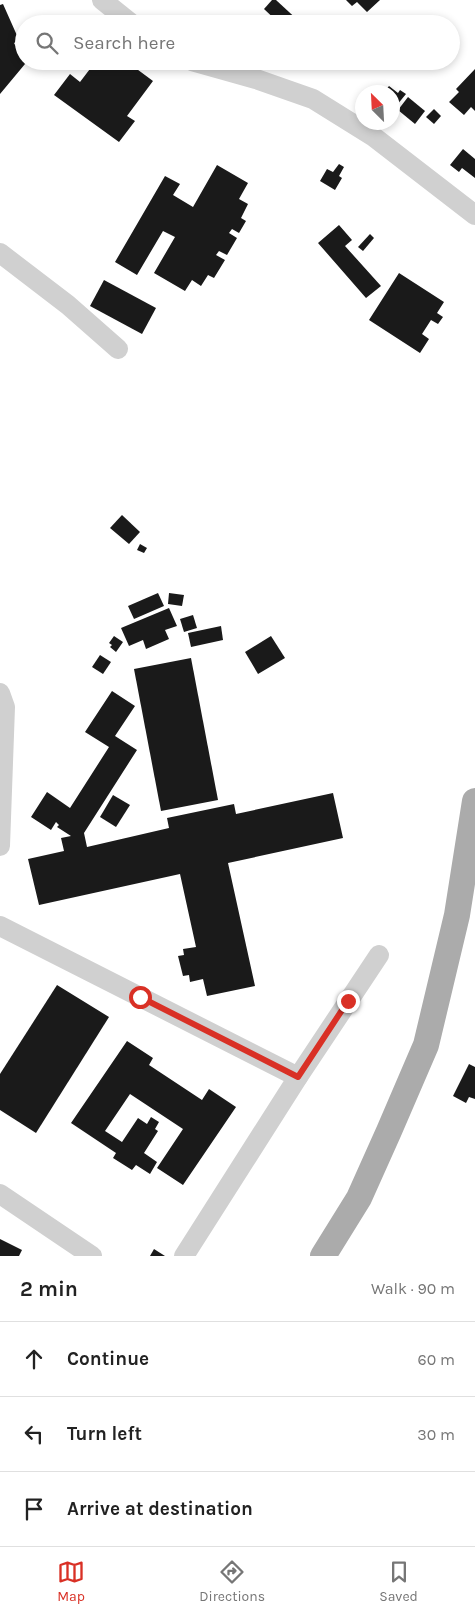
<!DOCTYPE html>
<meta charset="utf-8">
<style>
:root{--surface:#fff;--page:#f6f6f6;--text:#222;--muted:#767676;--line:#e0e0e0;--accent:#d93025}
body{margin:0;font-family:Karla,sans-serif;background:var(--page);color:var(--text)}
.compass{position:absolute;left:355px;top:85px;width:45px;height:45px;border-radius:50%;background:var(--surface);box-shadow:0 2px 8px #0003;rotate:336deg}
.stop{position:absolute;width:15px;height:15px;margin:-11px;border:4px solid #d93025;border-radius:50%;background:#fff}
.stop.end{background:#d93025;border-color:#fff;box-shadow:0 1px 5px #0008}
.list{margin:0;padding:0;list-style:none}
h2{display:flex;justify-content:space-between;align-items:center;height:65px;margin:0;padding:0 20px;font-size:21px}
h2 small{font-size:16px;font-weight:400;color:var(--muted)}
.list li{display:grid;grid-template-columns:32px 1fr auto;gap:15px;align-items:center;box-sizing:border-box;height:75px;padding:0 20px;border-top:1px solid var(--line)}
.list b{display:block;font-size:19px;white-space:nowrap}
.list em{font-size:16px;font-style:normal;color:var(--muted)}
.icon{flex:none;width:28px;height:28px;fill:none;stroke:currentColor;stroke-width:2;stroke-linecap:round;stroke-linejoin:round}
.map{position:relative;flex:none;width:475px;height:1256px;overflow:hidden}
.search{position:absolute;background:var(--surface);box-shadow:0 2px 8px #0003;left:15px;right:15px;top:15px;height:55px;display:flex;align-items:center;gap:12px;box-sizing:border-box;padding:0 18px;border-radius:28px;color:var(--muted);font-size:19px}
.sheet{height:290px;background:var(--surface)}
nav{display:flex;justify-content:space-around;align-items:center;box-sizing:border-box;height:70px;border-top:1px solid var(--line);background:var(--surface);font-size:14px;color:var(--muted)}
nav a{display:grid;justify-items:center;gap:2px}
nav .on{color:var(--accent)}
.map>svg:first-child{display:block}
</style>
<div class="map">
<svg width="475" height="1256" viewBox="0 0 475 1256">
<rect width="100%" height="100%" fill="#fff"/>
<!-- building -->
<g fill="#1a1a1a">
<polygon points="272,0 276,0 302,24 280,24 264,9"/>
<polygon points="346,0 380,0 367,12 357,2 352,6"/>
<polygon points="3,4 19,40 14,43 25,64 0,94 0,5"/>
<polygon points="96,61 126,61 153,81 127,116 135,121 119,142 54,95 70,74 80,82"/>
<polygon points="319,61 332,61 326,67"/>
<polygon points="475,69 475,111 471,107 464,115 449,102 459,92 456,89"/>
<polygon points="389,86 398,93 400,90 406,94 392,111 392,92 384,92"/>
<polygon points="408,97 425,111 415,124 398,110"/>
<polygon points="434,109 441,116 434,124 426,117"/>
<polygon points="463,149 475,159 475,178 462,168 459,172 450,165"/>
<polygon points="339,164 344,167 339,176 342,178 335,190 320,181 327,169 333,172"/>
<polygon points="217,165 248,183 239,199 248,204 241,218 246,221 239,233 232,229 229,233 237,238 227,255 219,251 216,255 225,260 214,278 208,275 201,286 192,280 185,291 154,273 175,237 163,231 137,275 115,262 165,176 180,184 173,195 193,207"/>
<polygon points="339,225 352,240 345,246 381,286 366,298 318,243"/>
<polygon points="370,234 374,238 363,251 358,247"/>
<polygon points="399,273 444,302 437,313 443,317 438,324 431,320 422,334 429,339 420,353 369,320"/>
<polygon points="104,280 156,308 142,334 90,306"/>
<polygon points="122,515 140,532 129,544 110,528"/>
<polygon points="140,544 147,548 144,553 137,550"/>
<polygon points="158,593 164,606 134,619 128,606"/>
<polygon points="169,593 184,595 182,606 168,604"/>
<polygon points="169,608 177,626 165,630 169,639 146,649 143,640 129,646 121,628"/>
<polygon points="193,615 197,628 184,632 180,619"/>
<polygon points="221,626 223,640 191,647 188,633"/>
<polygon points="114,636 123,642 116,652 110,647 112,645 109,643"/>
<polygon points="271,636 285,658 258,674 245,652"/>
<polygon points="100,655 111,662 103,674 92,667"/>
<polygon points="191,658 218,800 161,811 134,669"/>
<polygon points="112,691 135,706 115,736 137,750 84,833 87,847 169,828 167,818 234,804 236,814 333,793 343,838 228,863 255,986 207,996 203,979 190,982 189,975 183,976 178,956 184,955 183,949 196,947 180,874 39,905 28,859 64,851 61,838 71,836 57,827 59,825 56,822 51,830 31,817 47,792 70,808 109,747 85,732"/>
<polygon points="113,795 130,805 116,827 100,817"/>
<polygon points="57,985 109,1017 36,1133 0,1110 0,1074"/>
<polygon points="127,1041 153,1058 149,1065 202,1100 209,1089 236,1107 183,1185 157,1168 183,1129 130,1094 105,1131 122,1142 138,1118 147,1124 151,1117 159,1122 155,1129 158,1131 144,1153 157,1162 150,1174 136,1165 132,1170 113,1158 116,1153 71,1123"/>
<polygon points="469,1064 475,1067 475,1099 469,1097 466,1103 453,1096"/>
<polygon points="0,1239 22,1250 19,1256 0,1256"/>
<polygon points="154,1249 165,1256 150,1256"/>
</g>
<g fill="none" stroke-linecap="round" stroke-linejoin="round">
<!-- minor -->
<g stroke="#d0d0d0" stroke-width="20">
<polyline points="102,0 132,24"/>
<polyline points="192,61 256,79 313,99 374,137 475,215"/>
<polyline points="0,253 68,305 118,349"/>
<polyline points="0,693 5,707 0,846"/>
<polyline points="0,926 298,1077"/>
<polyline points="0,1194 92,1256"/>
<polyline points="184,1256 298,1077 379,955"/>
</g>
<!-- major -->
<polyline stroke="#ababab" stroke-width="26" points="323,1256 359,1198 389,1131 426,1045 457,915 475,801"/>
</g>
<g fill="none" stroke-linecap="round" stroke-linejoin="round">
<!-- route -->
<polyline stroke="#d93025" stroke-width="6" points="140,997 298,1077 348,1001"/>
</g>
</svg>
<svg class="compass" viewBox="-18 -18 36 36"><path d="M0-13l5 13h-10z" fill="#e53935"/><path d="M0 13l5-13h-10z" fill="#767676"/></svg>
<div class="stop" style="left:140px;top:997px"></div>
<div class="stop end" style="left:348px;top:1001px"></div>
<div class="search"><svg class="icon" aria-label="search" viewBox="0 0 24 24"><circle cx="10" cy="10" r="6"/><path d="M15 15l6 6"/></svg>Search here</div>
</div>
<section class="sheet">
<h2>2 min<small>Walk · 90 m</small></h2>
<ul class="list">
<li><svg class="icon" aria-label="ahead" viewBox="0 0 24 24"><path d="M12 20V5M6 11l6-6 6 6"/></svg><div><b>Continue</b></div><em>60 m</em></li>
<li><svg class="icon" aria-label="left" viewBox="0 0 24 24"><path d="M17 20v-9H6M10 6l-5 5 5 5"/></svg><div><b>Turn left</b></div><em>30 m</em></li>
<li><svg class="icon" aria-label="arrive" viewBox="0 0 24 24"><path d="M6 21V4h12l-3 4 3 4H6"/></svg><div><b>Arrive at destination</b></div></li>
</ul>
</section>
<nav>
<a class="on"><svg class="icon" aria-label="map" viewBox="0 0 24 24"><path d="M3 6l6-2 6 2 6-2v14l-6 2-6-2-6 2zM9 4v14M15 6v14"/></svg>Map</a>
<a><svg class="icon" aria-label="directions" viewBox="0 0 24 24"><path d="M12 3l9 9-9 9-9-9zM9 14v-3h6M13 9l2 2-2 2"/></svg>Directions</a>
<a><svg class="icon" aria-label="saved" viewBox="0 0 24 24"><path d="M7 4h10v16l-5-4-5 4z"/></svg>Saved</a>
</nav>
